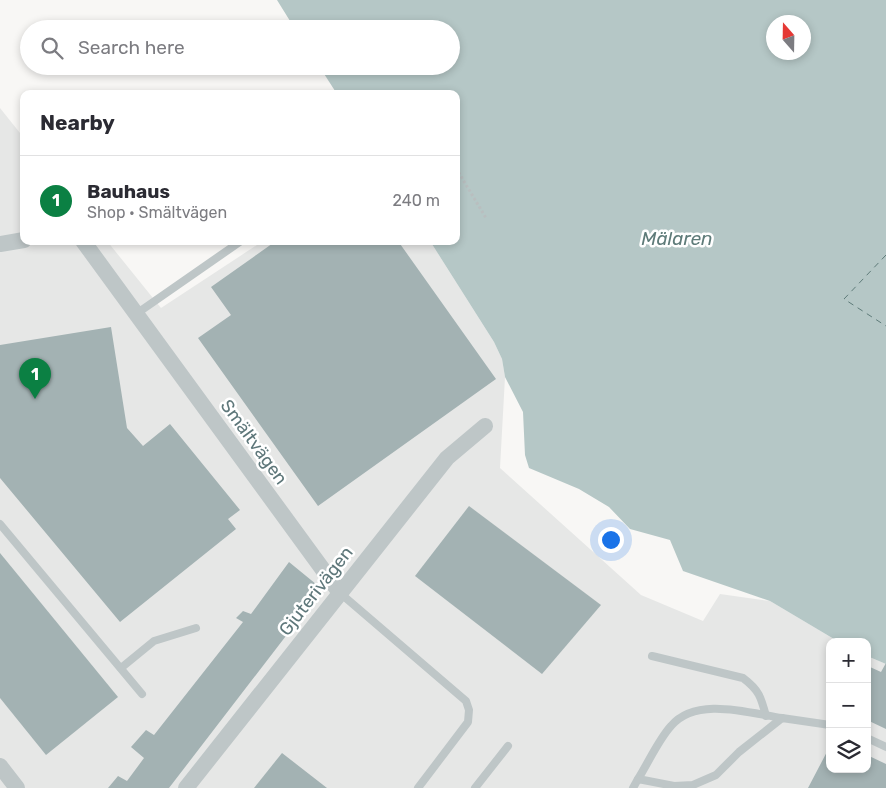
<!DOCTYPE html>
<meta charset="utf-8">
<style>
:root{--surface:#fff;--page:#f7f7f7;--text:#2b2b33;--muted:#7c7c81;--line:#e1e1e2;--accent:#0b8043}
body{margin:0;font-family:Rubik,sans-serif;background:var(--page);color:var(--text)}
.controls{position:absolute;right:15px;bottom:15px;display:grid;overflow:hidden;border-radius:10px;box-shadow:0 2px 8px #0003}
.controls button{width:45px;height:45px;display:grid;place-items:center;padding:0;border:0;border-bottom:1px solid var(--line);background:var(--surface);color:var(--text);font:25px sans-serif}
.compass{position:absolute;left:766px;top:15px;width:45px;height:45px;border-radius:50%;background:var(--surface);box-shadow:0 2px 8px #0003;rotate:340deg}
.you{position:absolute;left:610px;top:539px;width:18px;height:18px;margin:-12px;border:4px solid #fff;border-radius:50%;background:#1a73e8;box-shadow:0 0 0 8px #1a73e833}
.badge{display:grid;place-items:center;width:32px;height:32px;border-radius:50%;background:var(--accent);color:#fff;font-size:16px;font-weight:700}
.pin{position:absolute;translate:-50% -41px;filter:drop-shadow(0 1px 2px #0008)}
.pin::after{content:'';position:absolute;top:26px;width:18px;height:15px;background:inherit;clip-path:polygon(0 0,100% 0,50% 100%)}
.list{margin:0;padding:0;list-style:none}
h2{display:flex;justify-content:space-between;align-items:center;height:65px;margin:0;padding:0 20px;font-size:21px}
h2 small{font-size:16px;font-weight:400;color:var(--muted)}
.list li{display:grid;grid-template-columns:32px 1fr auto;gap:15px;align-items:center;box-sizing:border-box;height:90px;padding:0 20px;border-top:1px solid var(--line)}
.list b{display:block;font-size:19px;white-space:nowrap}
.list p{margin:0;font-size:16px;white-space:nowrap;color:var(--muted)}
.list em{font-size:16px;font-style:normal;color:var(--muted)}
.icon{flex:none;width:28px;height:28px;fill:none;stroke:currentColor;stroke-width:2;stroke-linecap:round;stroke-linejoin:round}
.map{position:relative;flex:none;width:886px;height:788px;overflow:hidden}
.search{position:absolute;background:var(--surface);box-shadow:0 2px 8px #0003;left:20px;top:20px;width:440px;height:55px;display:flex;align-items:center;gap:12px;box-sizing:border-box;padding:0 18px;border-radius:28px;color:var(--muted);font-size:19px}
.panel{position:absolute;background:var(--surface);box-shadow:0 2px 8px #0003;left:20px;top:90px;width:440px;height:155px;border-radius:10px}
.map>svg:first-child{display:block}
</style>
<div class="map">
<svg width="886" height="788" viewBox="0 0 886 788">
<rect width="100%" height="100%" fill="#f8f7f5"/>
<!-- built -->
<polygon fill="#e6e7e6" points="0,108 24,138 24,241 107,241 161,308 263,241 430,241 494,342 502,359 505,377 500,468 641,595 703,621 720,594 770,601 839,642 830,642 830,769 867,769 867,656 886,664 886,788 0,788"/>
<!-- water -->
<path fill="#b5c7c6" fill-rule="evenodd" d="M277 0H886V664L867 656V642H839L770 601 683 571 670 540 630 529 609 507 579 489 529 468 525 455 523 412 505 377 502 359 494 342 430 241H456V94H337L319 66H451V29H295ZM774 22H804V52H774Z"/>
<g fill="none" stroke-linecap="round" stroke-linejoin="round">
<!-- ferry -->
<polyline stroke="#5e7b79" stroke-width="1" stroke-dasharray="6 5" stroke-linecap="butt" points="886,255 844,299 886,326"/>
</g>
<!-- building -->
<g fill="#a3b2b3">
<polygon points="276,241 398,241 496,379 318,506 198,338 231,315 211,287"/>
<polygon points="111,327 127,428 143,446 170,424 240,510 228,519 236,529 120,622 0,478 0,345"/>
<polygon points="469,506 601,605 542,674 415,576"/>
<polygon points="0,553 118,697 46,755 0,698"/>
<polygon points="289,562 322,589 169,788 108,788 118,776 127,781 144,758 131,747 146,730 154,735 243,622 236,618 243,611 251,614"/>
<polygon points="886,663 886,729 867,720 867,672 870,667 881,672"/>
<polygon points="830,746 830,769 867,769 867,755 886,764 886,788 808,788"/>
<polygon points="282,753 327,788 254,788"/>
</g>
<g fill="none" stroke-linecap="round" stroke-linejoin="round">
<!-- path -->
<polyline stroke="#b9bebf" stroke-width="3" stroke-dasharray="2.5 2.5" stroke-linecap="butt" points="456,168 486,218"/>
<!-- lane -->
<g stroke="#bec6c7" stroke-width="8">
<polyline points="136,314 241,241"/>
<polyline points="0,524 142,694"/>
<polyline points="340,593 466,701 469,710 468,722 418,788"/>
<path d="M652 656 743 678C759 690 761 697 766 716"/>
<polyline points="121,668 154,641 196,628"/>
<polyline points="867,738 886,747"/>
<path d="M638 779C648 763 659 739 671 726 696 696 749 713 782 718"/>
<polyline points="475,788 508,746"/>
<polyline points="633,788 638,779 674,786 693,785 716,775 739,752 782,718 830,725"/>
</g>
<!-- street -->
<g stroke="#bec6c7" stroke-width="16">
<polyline points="83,241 340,593"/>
<polyline points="0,244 24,240"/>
<polyline points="0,766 17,788"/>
<polyline points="186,788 447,458 485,426"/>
</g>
</g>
<g text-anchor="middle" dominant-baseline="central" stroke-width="5" stroke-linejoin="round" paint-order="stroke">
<!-- street labels -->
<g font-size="18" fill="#5e777a" stroke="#fff">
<text transform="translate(254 442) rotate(54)">Smältvägen</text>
<text transform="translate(316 591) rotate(-52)">Gjuterivägen</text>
</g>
<!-- water labels -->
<g font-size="19" font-style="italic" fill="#5e7b79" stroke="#fff">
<text x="677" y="238">Mälaren</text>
</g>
</g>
</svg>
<div class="controls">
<button>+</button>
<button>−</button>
<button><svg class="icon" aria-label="layers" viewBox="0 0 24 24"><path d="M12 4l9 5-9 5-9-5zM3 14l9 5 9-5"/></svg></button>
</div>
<svg class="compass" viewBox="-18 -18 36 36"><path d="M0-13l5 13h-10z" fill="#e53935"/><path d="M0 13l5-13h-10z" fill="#7c7c81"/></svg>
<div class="you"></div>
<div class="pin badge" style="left:35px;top:399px">1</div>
<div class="search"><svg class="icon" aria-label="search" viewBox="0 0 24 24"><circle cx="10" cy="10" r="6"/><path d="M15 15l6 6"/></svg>Search here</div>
<section class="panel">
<h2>Nearby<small></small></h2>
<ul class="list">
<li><span class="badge">1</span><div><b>Bauhaus</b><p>Shop · Smältvägen</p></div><em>240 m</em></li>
</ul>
</section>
</div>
